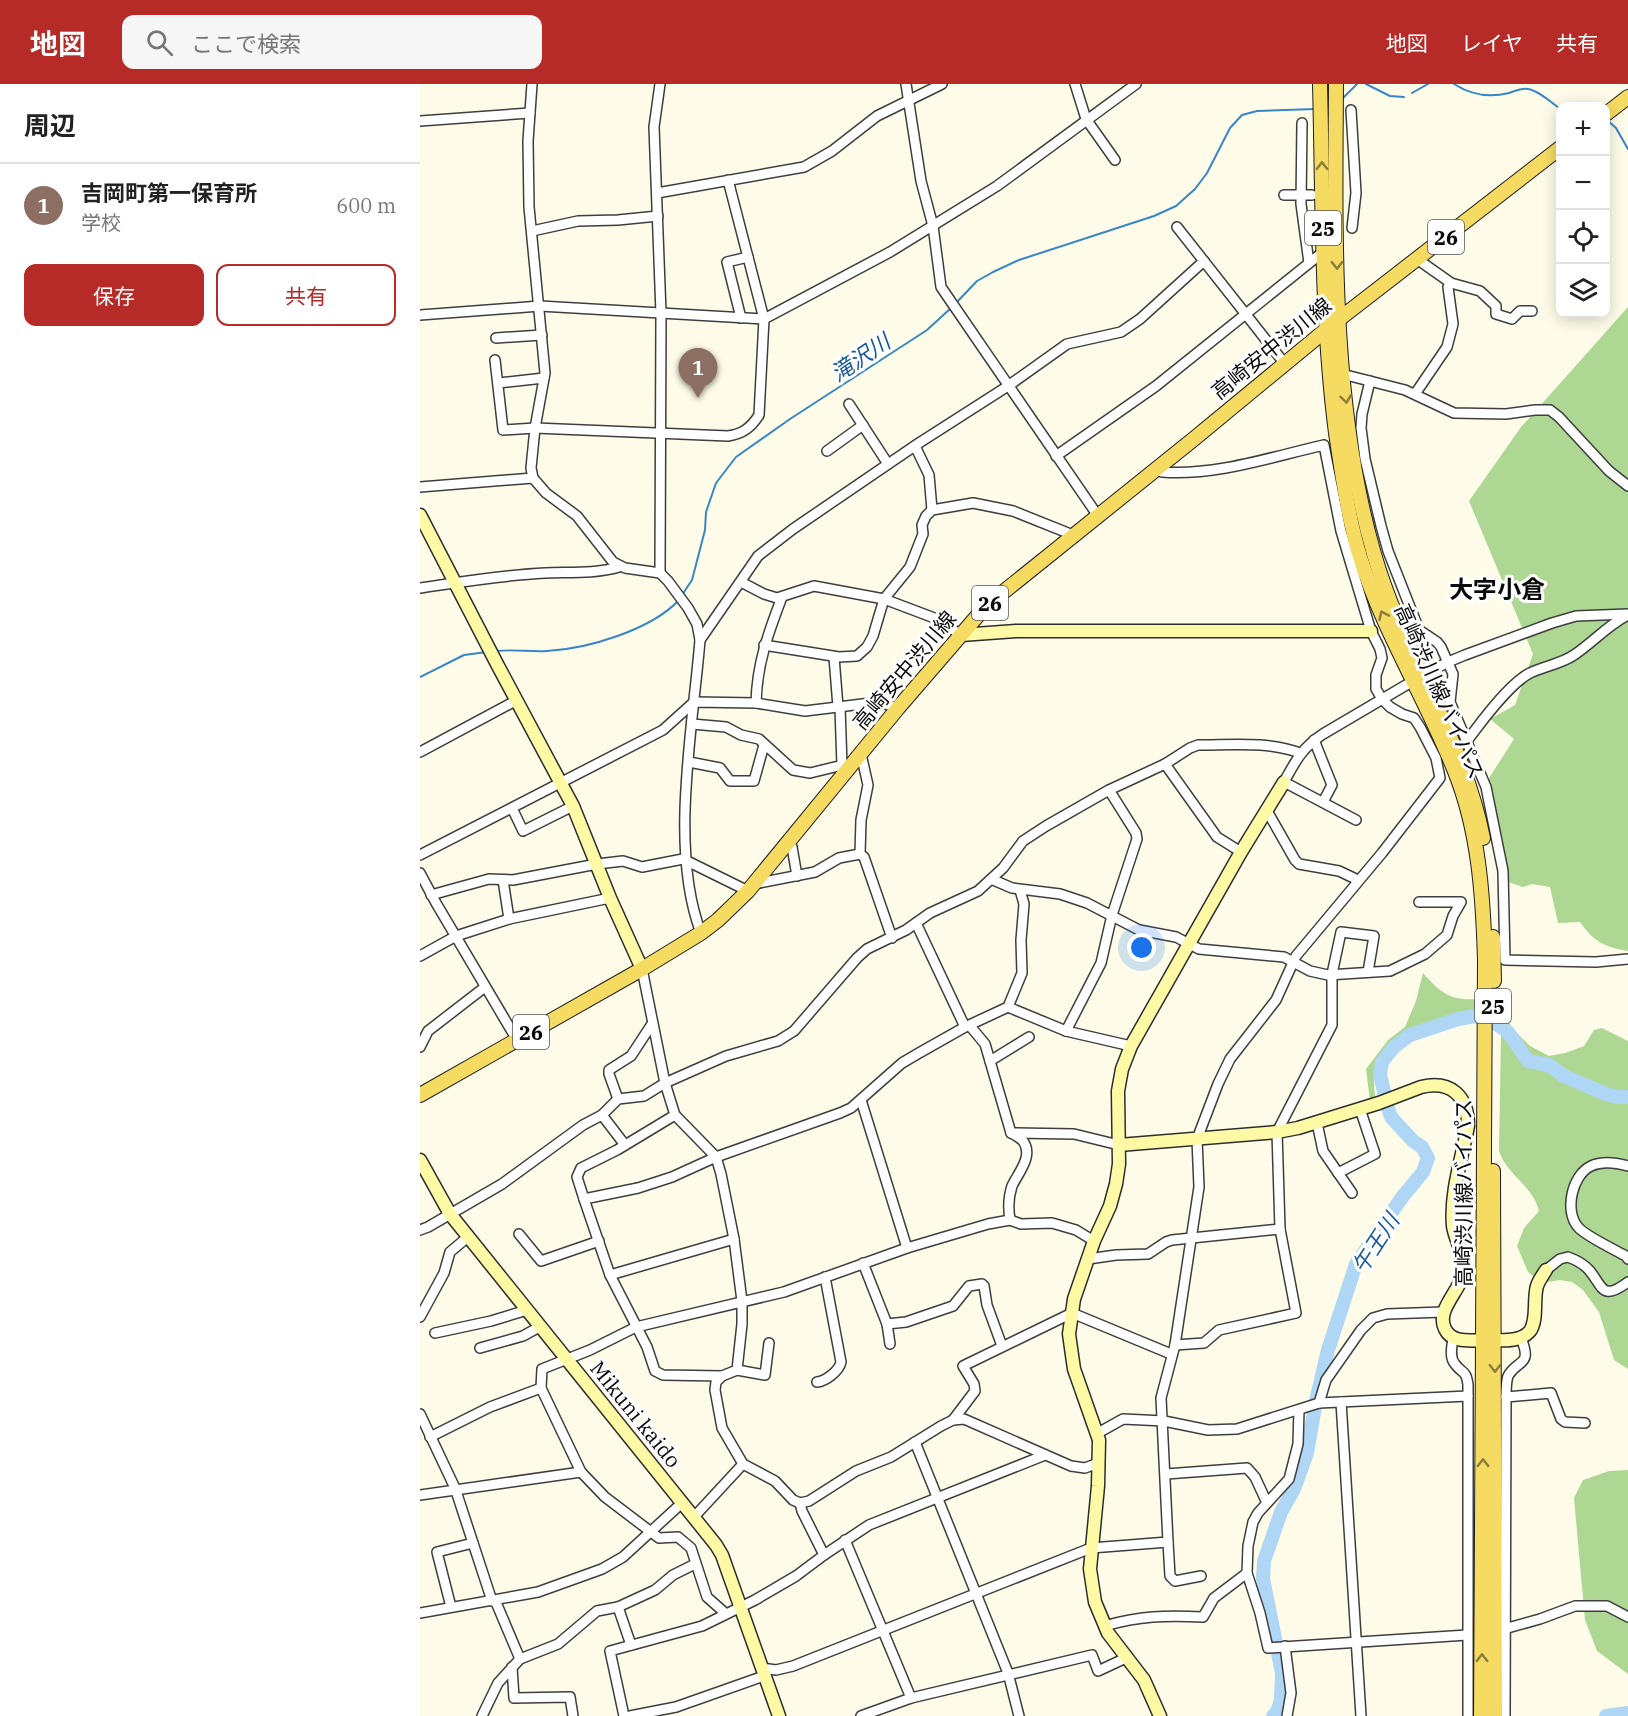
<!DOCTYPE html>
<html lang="ja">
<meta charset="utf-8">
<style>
:root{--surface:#fff;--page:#f6f6f6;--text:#222;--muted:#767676;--line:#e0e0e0;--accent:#b62a27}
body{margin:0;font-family:"IBM Plex Serif","Noto Sans JP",serif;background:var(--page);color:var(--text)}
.controls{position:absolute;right:18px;top:18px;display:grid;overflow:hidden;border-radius:12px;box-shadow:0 3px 15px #0003}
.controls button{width:54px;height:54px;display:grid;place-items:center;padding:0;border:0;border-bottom:2px solid var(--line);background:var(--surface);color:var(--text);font:30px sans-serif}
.you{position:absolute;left:722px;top:864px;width:21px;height:21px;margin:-15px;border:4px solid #fff;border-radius:50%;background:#1a73e8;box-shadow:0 0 0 9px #1a73e833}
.badge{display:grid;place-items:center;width:39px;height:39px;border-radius:50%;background:var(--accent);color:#fff;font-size:20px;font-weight:700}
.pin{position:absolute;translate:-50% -50px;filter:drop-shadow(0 2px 3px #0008)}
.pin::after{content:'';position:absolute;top:32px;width:21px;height:18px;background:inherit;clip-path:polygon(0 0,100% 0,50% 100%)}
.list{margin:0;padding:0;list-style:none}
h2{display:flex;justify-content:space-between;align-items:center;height:78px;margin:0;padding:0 24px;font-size:26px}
h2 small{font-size:20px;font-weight:400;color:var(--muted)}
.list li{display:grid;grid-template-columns:39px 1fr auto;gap:18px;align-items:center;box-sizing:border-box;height:84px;padding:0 24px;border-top:2px solid var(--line)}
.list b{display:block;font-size:22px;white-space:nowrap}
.list p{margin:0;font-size:20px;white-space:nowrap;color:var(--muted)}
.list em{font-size:20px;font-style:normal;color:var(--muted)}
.actions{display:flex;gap:12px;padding:18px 24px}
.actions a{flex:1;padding:14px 0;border:2px solid var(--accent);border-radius:12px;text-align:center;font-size:21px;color:var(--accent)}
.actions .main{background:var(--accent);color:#fff}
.icon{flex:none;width:33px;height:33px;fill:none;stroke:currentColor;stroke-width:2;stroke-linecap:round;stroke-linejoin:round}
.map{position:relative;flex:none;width:1208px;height:1632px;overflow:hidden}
header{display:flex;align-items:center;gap:36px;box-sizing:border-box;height:84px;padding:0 30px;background:var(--accent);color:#fff}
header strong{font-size:28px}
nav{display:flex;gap:33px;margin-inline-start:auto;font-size:21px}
.search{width:420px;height:54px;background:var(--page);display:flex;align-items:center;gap:15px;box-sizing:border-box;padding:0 21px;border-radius:12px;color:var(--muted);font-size:22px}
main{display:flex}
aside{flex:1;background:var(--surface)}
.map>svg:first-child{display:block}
</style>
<header>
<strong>地図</strong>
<div class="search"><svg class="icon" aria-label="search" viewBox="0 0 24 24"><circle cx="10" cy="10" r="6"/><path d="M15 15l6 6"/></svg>ここで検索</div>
<nav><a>地図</a><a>レイヤ</a><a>共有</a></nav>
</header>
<main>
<aside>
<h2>周辺<small></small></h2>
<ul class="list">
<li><span class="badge" style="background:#8d6e63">1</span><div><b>吉岡町第一保育所</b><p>学校</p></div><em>600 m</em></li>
</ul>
<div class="actions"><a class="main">保存</a><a>共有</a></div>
</aside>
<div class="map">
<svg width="1208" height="1632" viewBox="0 0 1208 1632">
<rect width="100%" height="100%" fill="#fefce9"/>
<!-- forest -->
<g fill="#aed794">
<path d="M1208 223V867C1184 863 1174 858 1160 838L1138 839 1130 803 1112 800 1103 803 1088 798 1083 758 1069 694 1094 655 1070 635 1095 621 1113 570 1049 417 1101 343Z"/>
<path d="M1003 889C1020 908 1030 917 1056 915V930C1011 937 942 957 956 1015L950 1017 946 985 968 956 985 943 996 917Z"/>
<path d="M1086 929 1091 943 1110 962 1129 972 1145 969 1164 962 1174 946 1182 944 1208 957V1285L1194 1276 1179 1228 1163 1206 1152 1198 1140 1196 1121 1199 1108 1188 1097 1162 1104 1144 1119 1127C1113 1102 1087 1091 1079 1067L1081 950Z"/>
<polygon points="1208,1386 1208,1590 1177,1567 1165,1536 1154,1414 1163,1396 1189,1387"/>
</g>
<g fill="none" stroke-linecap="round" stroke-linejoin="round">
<!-- stream -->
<g stroke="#3885c9" stroke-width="2">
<polyline points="946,0 970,12 984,13"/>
<path d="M1034 0C1051 11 1069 14 1089 9 1095 7 1101 4 1108 5 1119 7 1131 18 1140 25"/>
<polyline points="992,9 1008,0"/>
<polyline points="920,17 937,0"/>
<polyline points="1187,36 1196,44 1208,65"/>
<polyline points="535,220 557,197 573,188 599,176 734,132 756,122 775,105 787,89 810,44 822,31 837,27 895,25"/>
<polyline points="262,511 272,496 285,446 286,428 296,399 316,373 370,335 507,246 531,224"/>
<path d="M76 567C93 565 110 568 127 567 167 565 231 546 259 516"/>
<polyline points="0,593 44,571 67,568"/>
</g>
<!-- river -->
<g stroke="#afd6f4" stroke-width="14">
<polyline points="853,1632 857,1628 861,1616 862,1589 843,1495 844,1477 861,1428 874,1405 887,1369 896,1317 908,1266 936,1180 983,1112 1003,1088 1008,1074 1002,1063 993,1057 971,1033 968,1024 960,991 962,978 974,963 990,951 1038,935 1055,932 1073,938 1088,948 1108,977 1129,981 1144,992 1186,1010 1198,1013 1208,1013"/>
<polyline points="1186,1632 1208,1629"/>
</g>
<defs>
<g id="street">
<path d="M112 0 108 57 109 123 125 289 115 344 111 384 113 394 126 409 157 432 193 478 205 484 240 489 248 497 268 524 277 540 280 556C273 643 249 766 281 849"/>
<polyline points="240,0 234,43 241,229 240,489"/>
<polyline points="486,0 501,97 513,142 521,203 678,432"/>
<polyline points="655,0 666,35 695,76"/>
<polyline points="931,26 936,109 932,144"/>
<polyline points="0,37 110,29"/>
<polyline points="882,39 881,120 889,179"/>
<polyline points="237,109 384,83 412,67 457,32 522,0"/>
<polyline points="864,111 892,111"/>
<polyline points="757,143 865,280"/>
<polyline points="112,147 158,137 198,136 238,132"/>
<polyline points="997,175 1031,199 1060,207 1076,222 1076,230 1092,235 1100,227 1112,227"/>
<polyline points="0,231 120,222 344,235 470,168 577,102 716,0"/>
<polyline points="321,234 307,178 328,173"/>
<polyline points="76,254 122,251"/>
<path d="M75 276 83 346 115 344 308 352C322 350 331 344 339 331L344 235 308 96"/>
<polyline points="922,290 985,306 1034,329 1086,330 1115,326 1130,326 1139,333 1189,387 1208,402"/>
<polyline points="950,297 942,330 941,344 945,375 961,442 968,467 999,546 1017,558 1021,563 1033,590 1030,618 1066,703 1083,787 1085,876 1176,878 1208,875"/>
<polyline points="78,299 124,294"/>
<polyline points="995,310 1027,263 1033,240 1028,203 1031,199"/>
<polyline points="429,320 468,380"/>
<polyline points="495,362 509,391 512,426"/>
<polyline points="407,367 443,341"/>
<polyline points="636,372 736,302 903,168"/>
<polyline points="0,403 113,394"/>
<polyline points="321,498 344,510 357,514 394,502 464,515 517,535 541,551"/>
<path d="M0 504C41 498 83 491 125 489 149 488 175 490 199 483"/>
<polyline points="280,556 338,472 373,445 499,359 588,302 647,260 701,248 720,235 784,177"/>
<polyline points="344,561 419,573 437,572 447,563 453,552 464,515 490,483 503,450 502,441 506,432 512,426 553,419 593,427 653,451"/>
<polyline points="414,573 418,623"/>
<path d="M336 619C337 579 348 550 362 513"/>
<polyline points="420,623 422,682"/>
<polyline points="272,640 306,643 321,651 339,655 373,686 390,689 419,682 430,683"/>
<polyline points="894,656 912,701 903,718"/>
<path d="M1047 657C1061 638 1089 600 1110 589 1124 582 1141 580 1154 571 1172 559 1187 542 1206 532"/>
<polyline points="0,668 97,616"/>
<polyline points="441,670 448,701 441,736 440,770 444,773 472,854"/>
<polyline points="269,678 300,684 310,697 334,697 344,661"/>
<polyline points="745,680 797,753 821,768"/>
<polyline points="92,724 103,747 153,722"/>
<polyline points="846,725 875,776 879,780 919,787 938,796"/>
<path d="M936 736 864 698C876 676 882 664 903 650L993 597 1028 578 1045 571 1132 539 1156 532 1208 530"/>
<polyline points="368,758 372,763 377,792"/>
<polyline points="0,771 243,646 274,618 336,619 385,627 459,618 478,624"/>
<polyline points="0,789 16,819 97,956"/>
<polyline points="571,795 592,804 640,810 667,819 719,846 756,853 779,865 864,873 890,887 908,891 970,887 1005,870 1027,851 1033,832 1041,818 999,818"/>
<polyline points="83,796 89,835"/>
<polyline points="334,800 395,788 419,774 440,770"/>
<polyline points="11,811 69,795 93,796 177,780 203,777 222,783 263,775 328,807"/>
<polyline points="496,839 545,943"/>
<polyline points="0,872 36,852 89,835 190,814"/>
<polyline points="222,885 245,999 255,1031 296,1073 301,1090 314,1155 322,1217 322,1240 317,1286 302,1292 296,1298 295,1306 302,1344 323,1380 355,1397 373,1416 380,1419 389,1417 436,1387 471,1373 521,1342 533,1336 544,1335 651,1382 665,1384 678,1379"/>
<polyline points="588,923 602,889 601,856 604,820 600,806"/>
<path d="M550 942 565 960 591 1049C595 1051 600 1054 603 1057 614 1072 598 1089 592 1102 588 1114 588 1124 590 1136"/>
<polyline points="646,947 681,879 692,831 717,755 716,749 689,706"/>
<polyline points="0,963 8,947 65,903"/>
<polyline points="570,977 609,953"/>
<polyline points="198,1015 189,990 189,986 211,972 232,940"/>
<polyline points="441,1016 487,1164"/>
<polyline points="182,1031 205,1061"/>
<polyline points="897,1039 903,1067 932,1109"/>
<polyline points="591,1049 654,1050 699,1061"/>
<path d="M1208 1082C1197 1079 1182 1077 1171 1082 1152 1091 1144 1127 1158 1143 1164 1151 1195 1166 1206 1172L1208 1175"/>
<polyline points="918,1089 955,1070 940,1025"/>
<polyline points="164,1115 157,1093 161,1084 197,1066 255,1031"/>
<path d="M0 1146 8 1143 82 1100 163 1041 182 1031 198 1015 224 1012 245 999 306 972 358 957 374 947 437 874 447 865 486 846 510 829 558 807 583 784 603 757 626 742 689 706 745 680 770 664 778 661C811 661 849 657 880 669"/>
<polyline points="99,1150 121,1177 179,1157"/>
<polyline points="668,1175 696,1171 728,1170 746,1158 752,1156 860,1145"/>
<polyline points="443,1179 467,1240 470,1260"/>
<path d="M1126 1186 1140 1175 1148 1173C1156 1176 1163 1179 1169 1186 1183 1202 1181 1218 1208 1198"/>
<polyline points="190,1191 314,1155"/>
<polyline points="0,1233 24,1189 30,1168 49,1152"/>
<polyline points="467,1240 486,1238 533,1222 549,1202 562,1200 564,1202 567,1221 582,1262"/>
<polyline points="15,1249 71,1237 107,1226"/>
<path d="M1033 1254C1032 1262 1029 1273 1035 1280 1042 1290 1046 1285 1048 1301V1632"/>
<polyline points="755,1261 784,1259 799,1246 876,1229 860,1145 857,1048 912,941 912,890 921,848 954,852 948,888"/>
<polyline points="60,1264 103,1252 121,1242"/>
<polyline points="317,1286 345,1291 349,1259"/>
<polyline points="302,1292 243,1291 235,1287 227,1263 190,1191 164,1115 218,1104 252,1093 296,1073 420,1029 431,1024 482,979 499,969 545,943 588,923 646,947 711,962"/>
<path d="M397 1298C406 1297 419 1287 421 1278L405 1193"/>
<polyline points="1086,1313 1131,1309 1141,1335 1145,1338 1165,1339"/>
<polyline points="921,1318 941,1632"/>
<polyline points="899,1319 906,1296 941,1246 953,1234 967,1230 1023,1228"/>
<polyline points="879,1326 878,1360 869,1395 838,1429 833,1438 828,1462 827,1489 840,1529 848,1564 1047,1551"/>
<polyline points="0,1330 35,1404 72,1517"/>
<polyline points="533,1336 555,1307 554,1300 543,1282 652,1229 751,1270"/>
<polyline points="678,1349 703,1335 744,1337 788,1346 817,1345 899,1319 1048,1312"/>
<polyline points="10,1353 70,1323 121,1304"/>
<polyline points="495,1358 588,1589 599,1632"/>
<polyline points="746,1390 827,1384 835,1393 847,1419"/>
<polyline points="0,1411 161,1388"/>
<polyline points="380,1419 382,1427 404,1471"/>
<polyline points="274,1433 323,1380"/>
<polyline points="425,1456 491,1614"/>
<polyline points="748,1458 750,1492 755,1497 781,1492"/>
<polyline points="31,1523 17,1468 53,1459"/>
<polyline points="198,1523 211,1561"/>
<polyline points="0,1529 118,1508 182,1485 203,1473 263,1418"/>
<polyline points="305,1529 287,1513 271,1464 258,1453 239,1454 185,1413 161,1388 121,1304 122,1285 170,1266 216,1243 364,1208 487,1164 568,1140 590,1136 601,1140 632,1139 656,1146 674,1157"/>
<path d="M684 1542C720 1532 745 1531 783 1533L794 1514 827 1489"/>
<polyline points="1084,1545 1120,1535 1155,1522 1187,1522 1208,1533"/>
<polyline points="865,1562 871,1609 867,1632"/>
<polyline points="100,1575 138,1560 177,1527 198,1523 235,1506 253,1491 275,1480"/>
<polyline points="92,1583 94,1614 150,1613 153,1632"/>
<path d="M341 1584 356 1586 373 1582 671 1464 748 1458 741 1314 755 1261 779 1103 777 1055 798 1000 810 975 856 916 876 872 962 769 1020 694 1016 674 1000 643 994 634 982 630 970 623 962 615 956 605V591L962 574 960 565 951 547 921 447 904 361C851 373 796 392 742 388L738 384"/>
<polyline points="62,1632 78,1599 100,1575 75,1516"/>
<polyline points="204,1632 190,1567 282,1542 335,1516 376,1492 404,1471 449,1441 625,1371"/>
<polyline points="210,1632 256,1623 344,1592"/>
<polyline points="441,1632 491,1614 672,1571 678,1587 708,1573"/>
<path d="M1085 1632 1086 1313C1086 1306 1086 1298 1088 1292 1097 1275 1113 1283 1101 1254"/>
</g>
<g id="secondary">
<polyline points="0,431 77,580 153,722 190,814 222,885"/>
<polyline points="541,551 596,547 951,547"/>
<path d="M699 1061 857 1048 878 1044 959 1019 1001 1003C1031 996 1048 1012 1048 1042 1042 1074 1030 1109 1033 1142 1035 1157 1046 1172 1044 1186 1042 1206 1015 1225 1025 1245 1032 1260 1052 1256 1066 1256 1080 1256 1100 1259 1110 1247 1118 1236 1113 1215 1117 1202 1119 1196 1123 1191 1126 1186"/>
<polyline points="0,1076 30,1130 296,1461 302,1471 359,1632"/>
<polyline points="740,1632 724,1596 688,1549 675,1518 670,1485 678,1402 679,1356 654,1285 649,1250 654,1215 674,1157 690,1122 696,1100 699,1080 698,1007 702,985 711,962 821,768 864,698"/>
</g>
<g id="primary">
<path d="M900 0C903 116 901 233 916 349 922 390 928 433 940 473 963 547 1005 613 1034 685 1059 746 1063 811 1065 876L1061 1632"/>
<path d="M916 0C915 153 911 322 954 470 982 568 1043 653 1063 754"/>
<polyline points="1186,30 1208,13"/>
<polyline points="1073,853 1074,897"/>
<polyline points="0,1011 222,885 281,849 298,836 328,807 478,624 566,522 775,354 918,236 1140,64"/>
<polyline points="1073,1087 1075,1632"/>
</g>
</defs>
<!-- street casing -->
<use href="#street" stroke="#3e3e3e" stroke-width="12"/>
<!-- secondary casing -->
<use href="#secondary" stroke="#2d2d2d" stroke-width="15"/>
<!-- primary casing -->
<use href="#primary" stroke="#1c1c1c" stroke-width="16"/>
<!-- street -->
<use href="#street" stroke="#fff" stroke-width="9"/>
<!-- secondary -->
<use href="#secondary" stroke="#fdf9a5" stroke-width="12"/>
<!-- primary -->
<use href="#primary" stroke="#f5db62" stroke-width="14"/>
</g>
<!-- one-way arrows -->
<defs><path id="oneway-chevron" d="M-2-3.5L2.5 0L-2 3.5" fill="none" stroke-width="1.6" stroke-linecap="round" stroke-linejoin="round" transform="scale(1.5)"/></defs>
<g stroke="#8c7d3b">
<use href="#oneway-chevron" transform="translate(902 82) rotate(-91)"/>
<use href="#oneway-chevron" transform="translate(917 181) rotate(89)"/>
<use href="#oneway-chevron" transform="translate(926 315) rotate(82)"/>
<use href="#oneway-chevron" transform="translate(963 531) rotate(-114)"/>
<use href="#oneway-chevron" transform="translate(1075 1284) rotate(90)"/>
<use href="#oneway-chevron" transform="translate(1063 1379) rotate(-90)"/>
<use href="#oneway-chevron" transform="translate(1062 1574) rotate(-90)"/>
</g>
<g text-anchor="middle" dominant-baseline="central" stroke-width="6" stroke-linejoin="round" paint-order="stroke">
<!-- shield labels -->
<g fill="#fff" stroke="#545454" stroke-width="1.5">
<rect x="885" y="127" width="36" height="34" rx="4.5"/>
<rect x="1008" y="136" width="36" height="34" rx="4.5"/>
<rect x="552" y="502" width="36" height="34" rx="4.5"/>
<rect x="1055" y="905" width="36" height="34" rx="4.5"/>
<rect x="93" y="931" width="36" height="34" rx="4.5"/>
</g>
<g font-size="20" font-weight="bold" fill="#0b0b0b">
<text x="903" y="144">25</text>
<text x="1026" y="153">26</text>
<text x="570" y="519">26</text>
<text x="1073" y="922">25</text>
<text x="111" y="948">26</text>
</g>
<!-- street labels -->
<g font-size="21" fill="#0b0b0b" stroke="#fff">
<text transform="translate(851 264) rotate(-39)">高崎安中渋川線</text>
<text transform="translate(484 586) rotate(-50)">高崎安中渋川線</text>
<text transform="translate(1020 607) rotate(66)">高崎渋川線バイパス</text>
<text transform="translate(1043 1109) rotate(-90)">高崎渋川線バイパス</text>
<text transform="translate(216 1330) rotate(51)">Mikuni kaido</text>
</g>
<!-- water labels -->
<g font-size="22" font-style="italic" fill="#195898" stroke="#fff">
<text transform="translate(440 273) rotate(-34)">滝沢川</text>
<text transform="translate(955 1159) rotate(-57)">午王川</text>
</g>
<!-- quarter labels -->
<g font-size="24" font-weight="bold" fill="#0b0b0b" stroke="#fff">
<text x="1077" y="505">大字小倉</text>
</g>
</g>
</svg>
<div class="controls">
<button>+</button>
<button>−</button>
<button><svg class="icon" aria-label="locate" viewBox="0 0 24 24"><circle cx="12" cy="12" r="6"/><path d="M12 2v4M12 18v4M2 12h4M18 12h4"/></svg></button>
<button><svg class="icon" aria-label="layers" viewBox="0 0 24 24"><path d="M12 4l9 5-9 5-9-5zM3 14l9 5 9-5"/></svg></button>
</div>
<div class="you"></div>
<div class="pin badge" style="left:278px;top:314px;background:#8d6e63">1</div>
</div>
</main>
